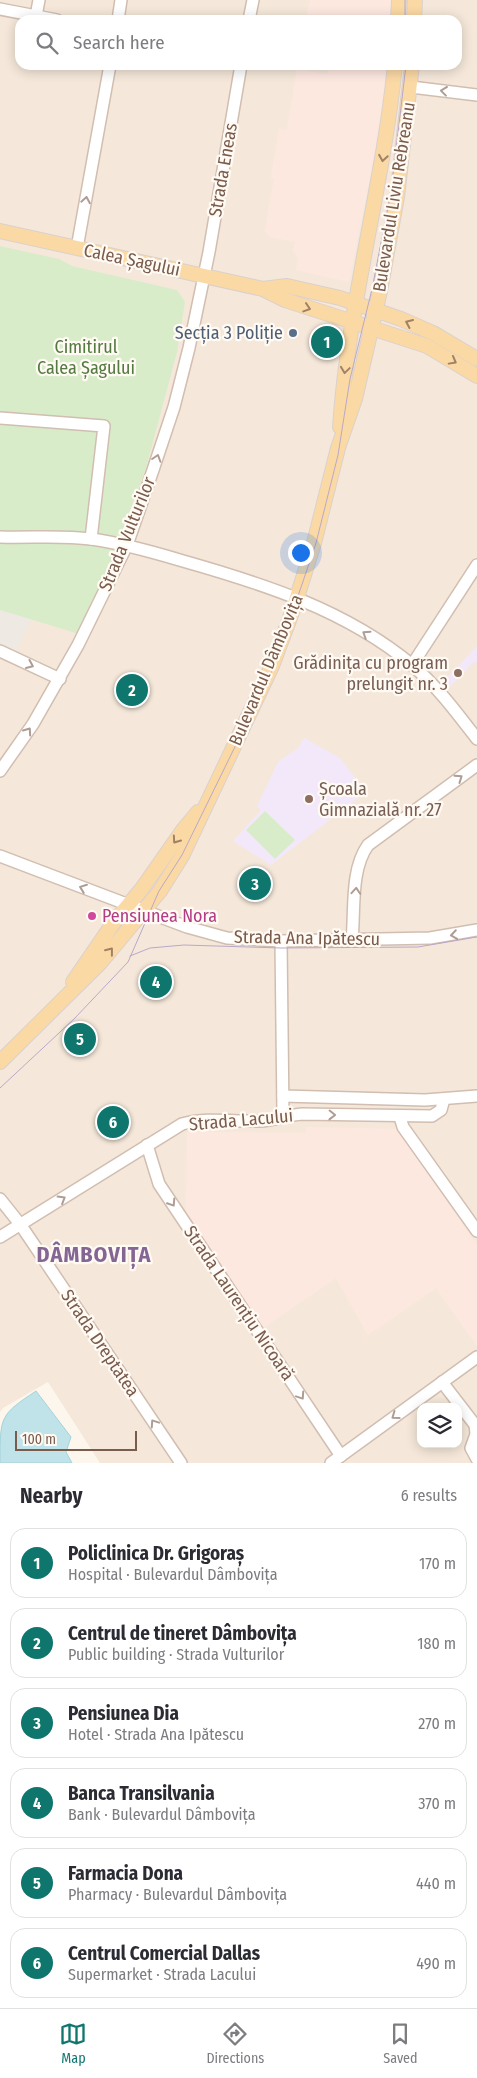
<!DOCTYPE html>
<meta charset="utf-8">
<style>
:root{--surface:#fff;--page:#f7f7f7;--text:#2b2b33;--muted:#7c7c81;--line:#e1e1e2;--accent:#0f766e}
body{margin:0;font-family:"Fira Sans Condensed",sans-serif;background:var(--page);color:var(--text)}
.controls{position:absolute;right:15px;bottom:15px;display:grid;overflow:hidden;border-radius:10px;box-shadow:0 2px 12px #0003}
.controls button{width:45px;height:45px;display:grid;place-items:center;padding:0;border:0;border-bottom:1px solid var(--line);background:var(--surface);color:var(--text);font:25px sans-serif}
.scale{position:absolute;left:15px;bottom:12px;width:122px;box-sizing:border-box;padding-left:5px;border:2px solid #7a5c4d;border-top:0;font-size:14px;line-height:18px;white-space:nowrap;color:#7a5c4d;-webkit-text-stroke:4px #fffaf3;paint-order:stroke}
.you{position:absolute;left:300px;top:552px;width:18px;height:18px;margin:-12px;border:4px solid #fff;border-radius:50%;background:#1a73e8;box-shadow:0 0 0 8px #1a73e833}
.badge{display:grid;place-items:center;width:32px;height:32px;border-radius:50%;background:var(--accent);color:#fff;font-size:16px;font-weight:700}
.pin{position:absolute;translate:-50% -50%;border:2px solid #fff;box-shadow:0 1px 5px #0006}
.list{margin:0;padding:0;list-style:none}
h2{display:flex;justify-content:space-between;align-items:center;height:65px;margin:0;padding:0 20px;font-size:21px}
h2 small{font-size:16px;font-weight:400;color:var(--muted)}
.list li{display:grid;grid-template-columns:32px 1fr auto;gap:15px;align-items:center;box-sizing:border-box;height:70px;margin:0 10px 10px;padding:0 10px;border:1px solid var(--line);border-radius:15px}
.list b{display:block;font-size:19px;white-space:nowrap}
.list p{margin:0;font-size:16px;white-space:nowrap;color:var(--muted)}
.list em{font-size:16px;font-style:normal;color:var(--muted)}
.icon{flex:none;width:28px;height:28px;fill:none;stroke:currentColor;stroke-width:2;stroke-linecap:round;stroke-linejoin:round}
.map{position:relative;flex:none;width:477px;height:1463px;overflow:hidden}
.search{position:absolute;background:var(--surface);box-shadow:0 2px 12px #0003;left:15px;right:15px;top:15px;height:55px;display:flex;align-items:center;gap:12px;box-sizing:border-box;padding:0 18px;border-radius:15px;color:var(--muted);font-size:19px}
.sheet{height:545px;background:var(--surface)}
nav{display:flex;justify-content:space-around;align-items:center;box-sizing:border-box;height:70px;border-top:1px solid var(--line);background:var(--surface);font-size:14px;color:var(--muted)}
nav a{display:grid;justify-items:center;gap:2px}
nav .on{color:var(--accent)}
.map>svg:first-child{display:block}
</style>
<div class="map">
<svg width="477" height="1463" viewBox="0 0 477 1463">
<rect width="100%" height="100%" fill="#fdf6ec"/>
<!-- residential -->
<path fill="#f5e8da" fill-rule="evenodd" d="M0 0H477V1463H100L48 1382 3 1408 0 1412ZM20 20H457V65H20ZM421 1407H458V1444H421Z"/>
<!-- commercial -->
<g fill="#fde8e0">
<polygon points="310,0 391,0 391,20 306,20"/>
<polygon points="329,65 388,65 380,127 349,282 296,270 298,259 293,250 295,242 270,237 265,231 274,179 271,178 279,129 287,130 297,69 327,74"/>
<polygon points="306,1127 397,1129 477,1245 477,1346 436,1288 368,1335 336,1278 263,1328 186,1218 187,1132 306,1133"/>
</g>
<!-- industrial -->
<polygon fill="#efe9e4" points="0,610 31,619 16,652 0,645"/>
<!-- education -->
<g fill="#f3e8fa">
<polygon points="477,646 477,663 474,662 449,688 443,682"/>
<polygon points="304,738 340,758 366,792 271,865 233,841 261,810 257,806 278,762 298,748"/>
</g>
<!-- green -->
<g fill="#d8ecc9">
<polygon points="0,246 59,259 72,266 177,290 185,302 177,352 146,468 113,556 79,634 0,610"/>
<polygon points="265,811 295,840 275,859 246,830"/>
</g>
<!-- water -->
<path fill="#bfe3e8" stroke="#a5d3da" d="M36 1391 71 1437 66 1452 72 1463H0C0 1416 0 1415 36 1391Z"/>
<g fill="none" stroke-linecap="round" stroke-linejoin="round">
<defs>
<g id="minor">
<polyline points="0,9 57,20"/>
<polyline points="36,16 39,0"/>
<polyline points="118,20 121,0"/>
<polyline points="249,20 253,0"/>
<polyline points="411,87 477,95"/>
<polyline points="77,248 110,65"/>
<polyline points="0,418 104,426 91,539"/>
<path d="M0 537C30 538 61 535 91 539 122 543 153 552 183 561 264 584 346 610 412 665 437 686 457 713 477 739"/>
<polyline points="0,651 60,679"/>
<polyline points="412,665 477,565"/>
<polyline points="0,771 33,724 78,645 127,545 153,470 174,407 189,348 209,252 241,65"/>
<polyline points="0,856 187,927 227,938 281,941 430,938 477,930"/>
<path d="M352 940C355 911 350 870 368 845L477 765"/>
<polyline points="281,941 283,1115"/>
<polyline points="283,1096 425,1100 477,1096"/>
<polyline points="400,1117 403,1127 477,1231"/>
<polyline points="147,1145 159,1184 341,1456"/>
<polyline points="0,1199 20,1224 181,1463"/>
<path d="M0 1237 182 1124C207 1117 234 1122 260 1121 274 1121 287 1115 302 1114L432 1116 441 1110 444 1099"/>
<polyline points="442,1382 475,1425 476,1434 471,1448 477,1459"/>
<polyline points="331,1463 477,1357"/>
</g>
<g id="major">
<polyline points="398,20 399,0"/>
<polyline points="414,20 415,0"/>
<polyline points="0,231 263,289 285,300 427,346 477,376"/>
<polyline points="263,289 287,286 340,298 401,319 433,333 477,359"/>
<path d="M340 427C348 305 383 187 395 65"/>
<polyline points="73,982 114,922 141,890 183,830 198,812"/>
<polyline points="0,1062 101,962 160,891 182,856 272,666 294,607 314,543 338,448 355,399 380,291 397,197 412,65"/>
</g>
</defs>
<!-- minor casing -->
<use href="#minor" stroke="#d1beb0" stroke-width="14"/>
<!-- major casing -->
<use href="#major" stroke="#dad1cd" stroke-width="16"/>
<!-- minor -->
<use href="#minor" stroke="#fff" stroke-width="11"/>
<!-- major -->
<use href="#major" stroke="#fbd9a5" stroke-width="14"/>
<!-- tram -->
<g stroke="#b9a8c9" stroke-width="1">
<polyline points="405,20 405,0"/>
<polyline points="130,956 150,948 184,945 281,948 418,947 477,937"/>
<polyline points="0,1088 74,1019 128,962 159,891 182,855 274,667 316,543 338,455 350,379 372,289 391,192 406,65"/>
</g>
</g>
<!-- one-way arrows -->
<defs><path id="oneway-chevron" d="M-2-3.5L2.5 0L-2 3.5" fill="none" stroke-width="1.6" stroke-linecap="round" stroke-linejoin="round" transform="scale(1.25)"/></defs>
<g stroke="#af9d94">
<use href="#oneway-chevron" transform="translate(444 91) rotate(-173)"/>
<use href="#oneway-chevron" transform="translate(86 200) rotate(-80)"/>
<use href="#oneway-chevron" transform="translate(157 458) rotate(-72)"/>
<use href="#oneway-chevron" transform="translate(366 634) rotate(-147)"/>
<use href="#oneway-chevron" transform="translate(30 665) rotate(24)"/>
<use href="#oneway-chevron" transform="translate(28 731) rotate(-55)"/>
<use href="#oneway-chevron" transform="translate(459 778) rotate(-35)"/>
<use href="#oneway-chevron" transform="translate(83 888) rotate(-159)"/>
<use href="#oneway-chevron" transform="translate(356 891) rotate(-86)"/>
<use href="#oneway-chevron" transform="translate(454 935) rotate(171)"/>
<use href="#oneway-chevron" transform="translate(332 1115) rotate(1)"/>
<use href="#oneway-chevron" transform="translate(62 1199) rotate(-31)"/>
<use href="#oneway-chevron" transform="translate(172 1203) rotate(57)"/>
<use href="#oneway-chevron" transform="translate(301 1396) rotate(56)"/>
<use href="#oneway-chevron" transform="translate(395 1416) rotate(144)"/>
<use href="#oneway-chevron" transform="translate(154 1423) rotate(-124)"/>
</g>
<g stroke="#a18267">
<use href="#oneway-chevron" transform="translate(383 158) rotate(99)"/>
<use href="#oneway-chevron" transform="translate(307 308) rotate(18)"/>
<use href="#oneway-chevron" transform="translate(409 323) rotate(-156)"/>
<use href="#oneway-chevron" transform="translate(453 361) rotate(29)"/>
<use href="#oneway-chevron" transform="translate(345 370) rotate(98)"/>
<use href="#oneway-chevron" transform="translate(176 840) rotate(125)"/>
<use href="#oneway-chevron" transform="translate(110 951) rotate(-52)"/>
</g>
<!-- markers -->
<circle fill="#5c6f8a" stroke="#fffaf3" stroke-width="2" cx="293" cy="333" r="5"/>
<g fill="#8d6e63" stroke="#fffaf3" stroke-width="2">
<circle cx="458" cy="673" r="5"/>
<circle cx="309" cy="799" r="5"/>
</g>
<circle fill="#d1479c" stroke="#fffaf3" stroke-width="2" cx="92" cy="916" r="5"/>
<g text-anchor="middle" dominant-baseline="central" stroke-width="4.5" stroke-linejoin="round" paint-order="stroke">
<!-- street labels -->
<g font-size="18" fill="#7a5c4d" stroke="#fffaf3">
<text transform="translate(223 170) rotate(-80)">Strada Eneas</text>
<text transform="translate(394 197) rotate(-81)">Bulevardul Liviu Rebreanu</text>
<text transform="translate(132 260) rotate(12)">Calea Șagului</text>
<text transform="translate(127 534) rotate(-68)">Strada Vulturilor</text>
<text transform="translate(266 670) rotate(-67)">Bulevardul Dâmbovița</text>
<text transform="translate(307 938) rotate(1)">Strada Ana Ipătescu</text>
<text transform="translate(241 1120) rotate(-5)">Strada Lacului</text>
<text transform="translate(239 1303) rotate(56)">Strada Laurențiu Nicoară</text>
<text transform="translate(100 1343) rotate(56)">Strada Dreptatea</text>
</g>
<!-- service labels -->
<g font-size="18" fill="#4e5e75" stroke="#fffaf3" text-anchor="end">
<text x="283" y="333">Secția 3 Poliție</text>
</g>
<!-- park labels -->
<g font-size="18" fill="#537a41" stroke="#fffaf3">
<text x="86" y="347">Cimitirul<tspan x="86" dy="21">Calea Șagului</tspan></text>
</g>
<!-- education labels -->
<g font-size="18" fill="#785e54" stroke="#fffaf3" text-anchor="end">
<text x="448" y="663">Grădinița cu program<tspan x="448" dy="21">prelungit nr. 3</tspan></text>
<text x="319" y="789" text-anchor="start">Școala<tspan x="319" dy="21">Gimnazială nr. 27</tspan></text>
</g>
<!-- hotel labels -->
<g font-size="18" fill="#b23c85" stroke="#fffaf3" text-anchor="start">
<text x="102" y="916">Pensiunea Nora</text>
</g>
<!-- district labels -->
<g font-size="22" font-weight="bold" letter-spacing="1" fill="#846695" stroke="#fffaf3">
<text x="94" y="1254">DÂMBOVIȚA</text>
</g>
</g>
</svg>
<div class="controls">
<button><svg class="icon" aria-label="layers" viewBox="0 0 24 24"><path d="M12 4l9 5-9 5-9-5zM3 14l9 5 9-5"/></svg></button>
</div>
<div class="scale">100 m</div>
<div class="you"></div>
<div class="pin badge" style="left:327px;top:342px">1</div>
<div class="pin badge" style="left:132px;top:690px">2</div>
<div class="pin badge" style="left:255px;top:884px">3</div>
<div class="pin badge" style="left:156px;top:982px">4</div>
<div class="pin badge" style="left:80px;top:1039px">5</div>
<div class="pin badge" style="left:113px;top:1122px">6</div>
<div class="search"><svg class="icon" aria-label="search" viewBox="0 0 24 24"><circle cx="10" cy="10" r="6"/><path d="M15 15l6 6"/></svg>Search here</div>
</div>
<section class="sheet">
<h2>Nearby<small>6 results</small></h2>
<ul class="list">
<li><span class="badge">1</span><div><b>Policlinica Dr. Grigoraș</b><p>Hospital · Bulevardul Dâmbovița</p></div><em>170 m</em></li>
<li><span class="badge">2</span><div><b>Centrul de tineret Dâmbovița</b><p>Public building · Strada Vulturilor</p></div><em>180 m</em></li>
<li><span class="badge">3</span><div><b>Pensiunea Dia</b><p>Hotel · Strada Ana Ipătescu</p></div><em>270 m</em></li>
<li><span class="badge">4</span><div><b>Banca Transilvania</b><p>Bank · Bulevardul Dâmbovița</p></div><em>370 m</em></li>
<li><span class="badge">5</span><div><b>Farmacia Dona</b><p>Pharmacy · Bulevardul Dâmbovița</p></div><em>440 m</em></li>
<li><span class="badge">6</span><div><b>Centrul Comercial Dallas</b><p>Supermarket · Strada Lacului</p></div><em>490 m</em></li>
</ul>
</section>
<nav>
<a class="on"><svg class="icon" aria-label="map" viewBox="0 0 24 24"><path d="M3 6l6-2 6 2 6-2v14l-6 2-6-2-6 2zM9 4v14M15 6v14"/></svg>Map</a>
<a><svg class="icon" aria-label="directions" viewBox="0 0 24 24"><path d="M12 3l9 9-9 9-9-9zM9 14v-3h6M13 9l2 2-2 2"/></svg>Directions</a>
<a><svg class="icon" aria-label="saved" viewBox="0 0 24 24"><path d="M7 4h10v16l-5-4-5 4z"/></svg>Saved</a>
</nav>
